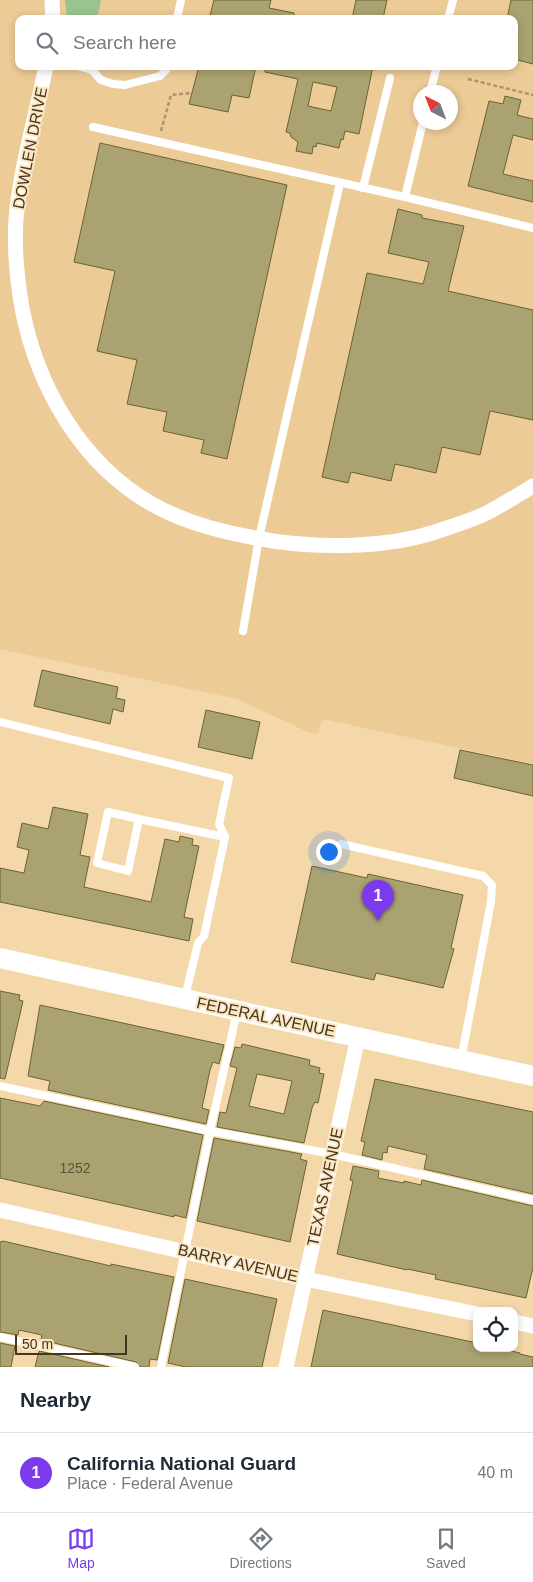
<!DOCTYPE html>
<meta charset="utf-8">
<style>
:root{--surface:#fff;--page:#f6f6f7;--text:#1f2937;--muted:#747a83;--line:#e0e1e3;--accent:#7c3aed}
body{margin:0;font-family:Arial,sans-serif;background:var(--page);color:var(--text)}
.controls{position:absolute;right:15px;bottom:15px;display:grid;overflow:hidden;border-radius:10px;box-shadow:0 2px 8px #0003}
.controls button{width:45px;height:45px;display:grid;place-items:center;padding:0;border:0;border-bottom:1px solid var(--line);background:var(--surface);color:var(--text);font:25px sans-serif}
.compass{position:absolute;left:413px;top:85px;width:45px;height:45px;border-radius:50%;background:var(--surface);box-shadow:0 2px 8px #0003;rotate:318deg}
.scale{position:absolute;left:15px;bottom:12px;width:112px;box-sizing:border-box;padding-left:5px;border:2px solid #423724;border-top:0;font-size:14px;line-height:18px;white-space:nowrap;color:#423724;-webkit-text-stroke:4px #fde6c2;paint-order:stroke}
.you{position:absolute;left:328px;top:851px;width:18px;height:18px;margin:-12px;border:4px solid #fff;border-radius:50%;background:#1a73e8;box-shadow:0 0 0 8px #1a73e833}
.badge{display:grid;place-items:center;width:32px;height:32px;border-radius:50%;background:var(--accent);color:#fff;font-size:16px;font-weight:700}
.pin{position:absolute;translate:-50% -41px;filter:drop-shadow(0 1px 2px #0008)}
.pin::after{content:'';position:absolute;top:26px;width:18px;height:15px;background:inherit;clip-path:polygon(0 0,100% 0,50% 100%)}
.list{margin:0;padding:0;list-style:none}
h2{display:flex;justify-content:space-between;align-items:center;height:65px;margin:0;padding:0 20px;font-size:21px}
h2 small{font-size:16px;font-weight:400;color:var(--muted)}
.list li{display:grid;grid-template-columns:32px 1fr auto;gap:15px;align-items:center;box-sizing:border-box;height:80px;padding:0 20px;border-top:1px solid var(--line)}
.list b{display:block;font-size:19px;white-space:nowrap}
.list p{margin:0;font-size:16px;white-space:nowrap;color:var(--muted)}
.list em{font-size:16px;font-style:normal;color:var(--muted)}
.icon{flex:none;width:28px;height:28px;fill:none;stroke:currentColor;stroke-width:2;stroke-linecap:round;stroke-linejoin:round}
.map{position:relative;flex:none;width:533px;height:1367px;overflow:hidden}
.search{position:absolute;background:var(--surface);box-shadow:0 2px 8px #0003;left:15px;right:15px;top:15px;height:55px;display:flex;align-items:center;gap:12px;box-sizing:border-box;padding:0 18px;border-radius:10px;color:var(--muted);font-size:19px}
.sheet{height:145px;background:var(--surface)}
nav{display:flex;justify-content:space-around;align-items:center;box-sizing:border-box;height:70px;border-top:1px solid var(--line);background:var(--surface);font-size:14px;color:var(--muted)}
nav a{display:grid;justify-items:center;gap:2px}
nav .on{color:var(--accent)}
.map>svg:first-child{display:block}
</style>
<div class="map">
<svg width="533" height="1367" viewBox="0 0 533 1367">
<rect width="100%" height="100%" fill="#f5d8aa"/>
<!-- built -->
<path fill="#eccb96" fill-rule="evenodd" d="M0 0H533V764L322 719 318 734 306 731 237 699 0 649ZM19 19H514V66H19ZM420 92H450V122H420Z"/>
<!-- green -->
<polygon fill="#9ac390" points="65,0 101,0 97,19 67,19"/>
<!-- building -->
<g fill="#aaa270" stroke="#6b6333" fill-rule="evenodd">
<polygon points="214,0 271,0 269,8 294,13 293,19 209,19"/>
<polygon points="356,0 387,0 383,19 352,19"/>
<polygon points="511,0 533,0 533,64 514,59 514,19 507,19"/>
<polygon points="199,66 256,66 249,98 232,95 228,112 189,104"/>
<path d="M265 66H373L359 134 345 131 343 140 341 139 339 148 317 143 316 147 313 146 312 154 296 151 298 142 291 137 290 133 286 132 298 79 265 72ZM313 82 337 87 331 111 308 106Z"/>
<polygon points="505,96 521,100 517,115 533,119 533,140 513,135 503,174 533,181 533,202 468,186 489,101 503,104"/>
<polygon points="100,143 287,185 227,459 201,453 204,440 163,431 167,412 127,404 137,360 97,351 115,271 74,262"/>
<polygon points="398,209 422,215 422,218 464,226 448,291 533,310 533,420 490,411 480,455 442,447 436,473 395,464 391,481 351,472 348,483 322,477 367,273 423,284 429,262 388,253"/>
<polygon points="42,670 118,687 116,698 125,700 123,712 113,709 110,724 34,706"/>
<polygon points="206,710 260,722 252,759 198,747"/>
<polygon points="460,750 533,765 533,796 454,778"/>
<polygon points="53,807 88,814 80,855 90,857 84,887 151,902 165,839 179,842 180,836 193,839 192,845 199,846 184,917 193,919 189,941 0,902 0,868 24,873 29,850 17,847 22,823 48,829"/>
<polygon points="312,866 367,878 368,874 463,895 451,948 454,949 443,988 376,973 374,980 291,962"/>
<polygon points="0,991 20,995 19,1000 23,1001 5,1079 0,1078"/>
<polygon points="40,1005 224,1045 219,1064 213,1062 210,1070 202,1108 209,1110 206,1124 48,1090 50,1081 28,1076"/>
<path d="M242 1044 310 1060 309 1065 320 1068 319 1073 324 1074 318 1103 315 1102 312 1108 304 1143 217 1127 220 1112 226 1113 237 1068 230 1066 235 1047 241 1048ZM257 1074 292 1081 284 1114 249 1106Z"/>
<polygon points="375,1079 533,1112 533,1194 424,1169 427,1155 388,1146 387,1153 383,1152 382,1160 362,1155 365,1142 361,1141"/>
<polygon points="0,1098 40,1106 44,1101 203,1135 186,1218 174,1215 174,1217 0,1178"/>
<polygon points="214,1138 302,1154 300,1159 307,1161 290,1242 197,1221"/>
<polygon points="353,1166 379,1171 378,1178 404,1183 404,1181 421,1185 422,1180 533,1206 533,1267 526,1298 435,1279 436,1275 407,1269 407,1270 337,1254 353,1181 350,1180"/>
<polygon points="3,1241 111,1266 111,1264 174,1277 157,1360 150,1359 149,1367 140,1367 136,1362 41,1340 42,1335 19,1330 18,1335 0,1332 0,1242"/>
<polygon points="185,1279 277,1299 262,1367 186,1367 168,1363"/>
<polygon points="323,1310 477,1343 477,1348 498,1348 520,1353 520,1354 533,1357 533,1367 311,1367"/>
<polygon points="0,1343 15,1346 11,1367 0,1367"/>
<polygon points="39,1351 109,1367 35,1367"/>
</g>
<g fill="none" stroke-linecap="round" stroke-linejoin="round">
<!-- path -->
<g stroke="#aa9572" stroke-width="2.5" stroke-dasharray="4 2.5" stroke-linecap="butt">
<polyline points="468,79 533,95"/>
<polyline points="161,131 171,95 191,93"/>
</g>
<!-- lane -->
<g stroke="#fff" stroke-width="8">
<polyline points="177,19 181,0"/>
<polyline points="448,19 453,0"/>
<polyline points="77,66 92,70 101,80 113,84 125,85 160,76 166,70 167,66"/>
<polyline points="430,92 437,66"/>
<polyline points="93,127 405,197 533,228"/>
<polyline points="363,188 390,78"/>
<polyline points="405,197 423,122"/>
<polyline points="243,631 259,538 340,183"/>
<polyline points="0,722 229,778 219,824 225,837 204,936 198,943 185,997"/>
<polyline points="139,819 108,812 97,863 128,871 139,819 225,837"/>
<polyline points="341,844 483,876 492,885 491,902 461,1060"/>
<polyline points="0,1086 210,1131 332,1154 533,1200"/>
<polyline points="0,1337 135,1367"/>
<polyline points="161,1367 210,1131 237,1012"/>
</g>
<!-- street -->
<g stroke="#fff" stroke-width="15">
<polyline points="52,0 53,19"/>
<path d="M46 66C36 116 20 169 16 219 14 248 17 279 22 308 37 386 80 462 150 503 188 525 231 534 273 541 322 548 384 548 432 533 450 527 470 521 487 513 502 505 518 495 533 486"/>
<polyline points="0,1210 305,1279 477,1314"/>
<polyline points="514,1322 533,1326"/>
<polyline points="286,1367 358,1037"/>
</g>
<!-- secondary -->
<polyline stroke="#fff" stroke-width="20" points="0,958 533,1076"/>
</g>
<g text-anchor="middle" dominant-baseline="central" stroke-width="4" stroke-linejoin="round" paint-order="stroke">
<!-- number labels -->
<g font-size="14" fill="#5c5237">
<text x="75" y="1168">1252</text>
</g>
<!-- street labels -->
<g font-size="16" fill="#423724" stroke="#fde6c2">
<text transform="translate(30 148) rotate(-79)">DOWLEN DRIVE</text>
<text transform="translate(266 1017) rotate(12)">FEDERAL AVENUE</text>
<text transform="translate(325 1187) rotate(-78)">TEXAS AVENUE</text>
<text transform="translate(238 1263) rotate(13)">BARRY AVENUE</text>
</g>
</g>
</svg>
<div class="controls">
<button><svg class="icon" aria-label="locate" viewBox="0 0 24 24"><circle cx="12" cy="12" r="6"/><path d="M12 2v4M12 18v4M2 12h4M18 12h4"/></svg></button>
</div>
<svg class="compass" viewBox="-18 -18 36 36"><path d="M0-13l5 13h-10z" fill="#e53935"/><path d="M0 13l5-13h-10z" fill="#747a83"/></svg>
<div class="scale">50 m</div>
<div class="you"></div>
<div class="pin badge" style="left:378px;top:921px">1</div>
<div class="search"><svg class="icon" aria-label="search" viewBox="0 0 24 24"><circle cx="10" cy="10" r="6"/><path d="M15 15l6 6"/></svg>Search here</div>
</div>
<section class="sheet">
<h2>Nearby<small></small></h2>
<ul class="list">
<li><span class="badge">1</span><div><b>California National Guard</b><p>Place · Federal Avenue</p></div><em>40 m</em></li>
</ul>
</section>
<nav>
<a class="on"><svg class="icon" aria-label="map" viewBox="0 0 24 24"><path d="M3 6l6-2 6 2 6-2v14l-6 2-6-2-6 2zM9 4v14M15 6v14"/></svg>Map</a>
<a><svg class="icon" aria-label="directions" viewBox="0 0 24 24"><path d="M12 3l9 9-9 9-9-9zM9 14v-3h6M13 9l2 2-2 2"/></svg>Directions</a>
<a><svg class="icon" aria-label="saved" viewBox="0 0 24 24"><path d="M7 4h10v16l-5-4-5 4z"/></svg>Saved</a>
</nav>
